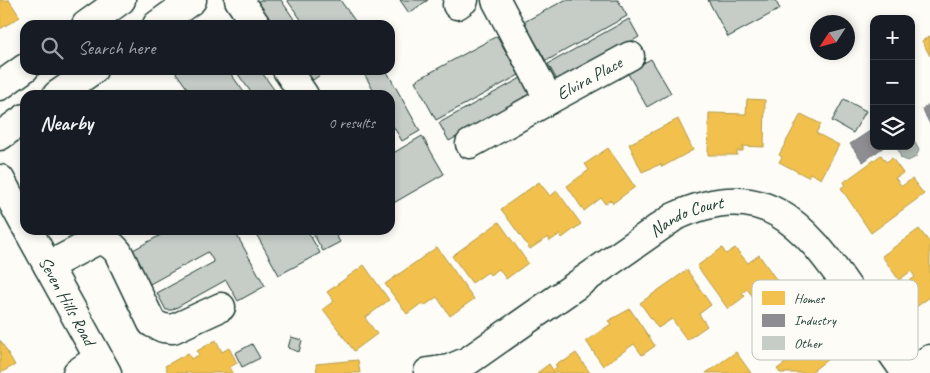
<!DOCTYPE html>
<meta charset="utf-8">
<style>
:root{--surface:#171b24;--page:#20242c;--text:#f1f3f6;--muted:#9ea1a6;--line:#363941}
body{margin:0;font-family:Caveat,sans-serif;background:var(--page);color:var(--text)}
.controls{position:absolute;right:15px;top:15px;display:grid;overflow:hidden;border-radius:10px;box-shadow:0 2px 8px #0003}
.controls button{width:45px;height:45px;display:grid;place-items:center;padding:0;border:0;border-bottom:1px solid var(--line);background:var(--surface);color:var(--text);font:25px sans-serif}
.compass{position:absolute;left:810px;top:15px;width:45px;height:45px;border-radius:50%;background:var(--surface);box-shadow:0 2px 8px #0003;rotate:234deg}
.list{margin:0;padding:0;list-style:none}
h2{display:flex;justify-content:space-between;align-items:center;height:65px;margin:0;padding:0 20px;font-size:21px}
h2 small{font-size:16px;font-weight:400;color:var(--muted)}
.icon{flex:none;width:28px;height:28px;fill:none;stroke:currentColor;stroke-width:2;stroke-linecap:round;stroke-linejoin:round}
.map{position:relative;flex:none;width:930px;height:373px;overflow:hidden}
.search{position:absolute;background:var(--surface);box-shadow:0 2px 8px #0003;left:20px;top:20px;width:375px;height:55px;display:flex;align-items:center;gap:12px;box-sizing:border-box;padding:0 18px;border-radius:15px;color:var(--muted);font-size:19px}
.panel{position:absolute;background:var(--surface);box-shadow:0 2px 8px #0003;left:20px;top:90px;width:375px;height:145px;border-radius:15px}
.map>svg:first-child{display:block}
</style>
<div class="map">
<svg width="930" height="373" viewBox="0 0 930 373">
<rect width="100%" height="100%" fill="#fdfcf7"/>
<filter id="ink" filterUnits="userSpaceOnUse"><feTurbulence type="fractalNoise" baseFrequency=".02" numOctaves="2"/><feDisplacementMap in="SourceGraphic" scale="10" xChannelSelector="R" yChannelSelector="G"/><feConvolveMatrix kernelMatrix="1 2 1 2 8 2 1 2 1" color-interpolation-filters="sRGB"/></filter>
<g filter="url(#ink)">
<!-- water -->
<polygon fill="#aeb8b1" stroke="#75877f" points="911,136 919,150 916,157 908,161 901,158 897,146 911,146"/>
<!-- homes -->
<g fill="#f2c14e" stroke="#b39946">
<polygon points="0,0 9,0 20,17 0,29"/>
<polygon points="930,36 930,56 922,41"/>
<polygon points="747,99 765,100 764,147 743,146 743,151 737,151 737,155 708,155 709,113 746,114"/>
<polygon points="801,114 821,124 816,133 839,145 821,179 810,173 808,177 779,162 782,157 779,155"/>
<polygon points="678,119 693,150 662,167 661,164 642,172 629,144"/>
<polygon points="608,148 635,187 613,203 610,200 605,204 601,198 584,211 567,186 589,170 585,164"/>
<polygon points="881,155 886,162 892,158 903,173 895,178 902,186 912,179 924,194 871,233 841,188 845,185 844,182"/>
<polygon points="539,182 550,196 557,191 581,224 562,238 560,234 550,241 548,237 530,249 501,209"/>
<polygon points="499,222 528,263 506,279 499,269 490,275 488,272 472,283 452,256"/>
<polygon points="919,229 930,243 930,297 912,310 897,290 915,277 911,271 899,280 882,256"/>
<polygon points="437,247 474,299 450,316 437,297 424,306 422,303 407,314 385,284"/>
<polygon points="722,248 726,254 735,248 748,263 759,255 787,295 764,311 747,289 742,293 745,296 728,309 697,266"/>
<polygon points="364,265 389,300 365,318 377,334 354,351 323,309 334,301 327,292"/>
<polygon points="687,270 711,305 699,314 707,326 687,340 672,319 658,328 640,303"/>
<polygon points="809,306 828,332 825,335 837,352 810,373 780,373 777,369 794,357 775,330"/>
<polygon points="630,309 655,346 642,355 634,344 603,366 586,341 611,324 608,321"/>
<polygon points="0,340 15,365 0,373"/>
<polygon points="216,340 222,352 229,348 237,363 230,367 233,373 168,373 165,366 188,353 191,359 199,355 197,351"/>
<polygon points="736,352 751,373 706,373"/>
<polygon points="576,353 590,373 537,373 549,364 553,370 557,367 555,365 562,360 563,362"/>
<polygon points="358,360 360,373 317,373 316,364"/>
</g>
<!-- industry -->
<g fill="#8d8d92" stroke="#6c7576">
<polygon points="930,104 930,124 922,109"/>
<polygon points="873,129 874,146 885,146 863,162 850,144"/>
</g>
<!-- building -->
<g fill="#c6cdc7" stroke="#1f3d34">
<polygon points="260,0 281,0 298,25 274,25 257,2"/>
<polygon points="287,0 340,0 358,25 305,25"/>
<polygon points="400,0 428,0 409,13"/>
<polygon points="565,0 618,0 627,16 546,61 524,22"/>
<polygon points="708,0 775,0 780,9 728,37"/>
<polygon points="629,19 639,37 558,82 548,64"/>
<polygon points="497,36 519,75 436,120 415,81"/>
<polygon points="651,59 671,93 647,107 627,72"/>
<polygon points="174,70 228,70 246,95 192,95"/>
<polygon points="235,70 260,70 278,95 253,95"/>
<polygon points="306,70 327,70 313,80"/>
<polygon points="362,70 386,70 420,131 402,141 390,121 390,95 376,95"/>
<polygon points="521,78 530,96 449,141 439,123"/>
<polygon points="844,99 866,111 853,133 832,121"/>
<polygon points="422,136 444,174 390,205 390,155"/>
<polygon points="170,230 234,230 265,286 238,301 226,280 172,310 166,310 157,293 214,262 208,252 150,284 131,251"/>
<polygon points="254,230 307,230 320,253 279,275"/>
<polygon points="311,230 333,230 340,242 323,251"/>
<polygon points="291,337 302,340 299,352 288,348"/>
<polygon points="252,344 260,358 242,367 235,353"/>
</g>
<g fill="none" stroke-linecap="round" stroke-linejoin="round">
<defs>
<g id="minor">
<polyline points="239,0 256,25"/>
<path id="s1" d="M496 0 549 100 630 56"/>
<polyline points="457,5 464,0"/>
<polyline points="287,70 304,95"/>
<polyline points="470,144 549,100"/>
<polyline points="0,179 25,225"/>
<path id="s2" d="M28 230 107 373"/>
<path d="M48 266 96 241C106 240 112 245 118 252L152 323 163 328 173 329 221 307"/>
<path id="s3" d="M428 372 449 369 468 361 674 217C762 176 803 222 850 291 868 319 887 346 906 373"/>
<polyline points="77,373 98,358"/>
<polyline points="909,373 930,359"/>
</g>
<g id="major">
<polyline points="86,25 121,0"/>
<polyline points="157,25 192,0"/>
<polyline points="0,86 25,68"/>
<polyline points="57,95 93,70"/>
<polyline points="0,136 25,118"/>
</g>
</defs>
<!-- minor casing -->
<use href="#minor" stroke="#1f3d34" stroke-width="31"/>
<!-- major casing -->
<use href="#major" stroke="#1f3d34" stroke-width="31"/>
<!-- minor -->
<use href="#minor" stroke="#fdfcf7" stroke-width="28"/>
<!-- major -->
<use href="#major" stroke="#fdfcf7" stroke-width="28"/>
</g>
</g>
<g text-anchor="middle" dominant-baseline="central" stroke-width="5" stroke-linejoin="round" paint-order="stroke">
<!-- street labels -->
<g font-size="18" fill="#1f3d34" stroke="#fdfcf7">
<text stroke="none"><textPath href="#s1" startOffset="159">Elvira Place</textPath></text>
<text stroke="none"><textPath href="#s3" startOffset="305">Nando Court</textPath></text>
<text stroke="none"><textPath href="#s2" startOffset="81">Seven Hills Road</textPath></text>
</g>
</g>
<!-- legend -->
<rect x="752" y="280" width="166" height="80" rx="8" fill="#fdfcf7" stroke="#bac3bc" stroke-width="1"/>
<rect x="762" y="291" width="23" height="14" fill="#f2c14e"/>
<rect x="762" y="314" width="23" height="13" fill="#8d8d92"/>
<rect x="762" y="336" width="23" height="14" fill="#c6cdc7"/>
<g font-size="14" fill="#1f3d34">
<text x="794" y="303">Homes</text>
<text x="794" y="325">Industry</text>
<text x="794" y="348">Other</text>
</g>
</svg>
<div class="controls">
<button>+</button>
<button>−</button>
<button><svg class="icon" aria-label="layers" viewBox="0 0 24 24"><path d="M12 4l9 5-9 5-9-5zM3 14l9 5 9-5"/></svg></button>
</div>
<svg class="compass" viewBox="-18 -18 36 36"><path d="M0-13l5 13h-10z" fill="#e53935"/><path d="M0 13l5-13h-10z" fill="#9ea1a6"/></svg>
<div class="search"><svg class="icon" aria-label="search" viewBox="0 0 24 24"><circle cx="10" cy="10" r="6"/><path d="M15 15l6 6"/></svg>Search here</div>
<section class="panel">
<h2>Nearby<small>0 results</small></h2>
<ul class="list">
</ul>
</section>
</div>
